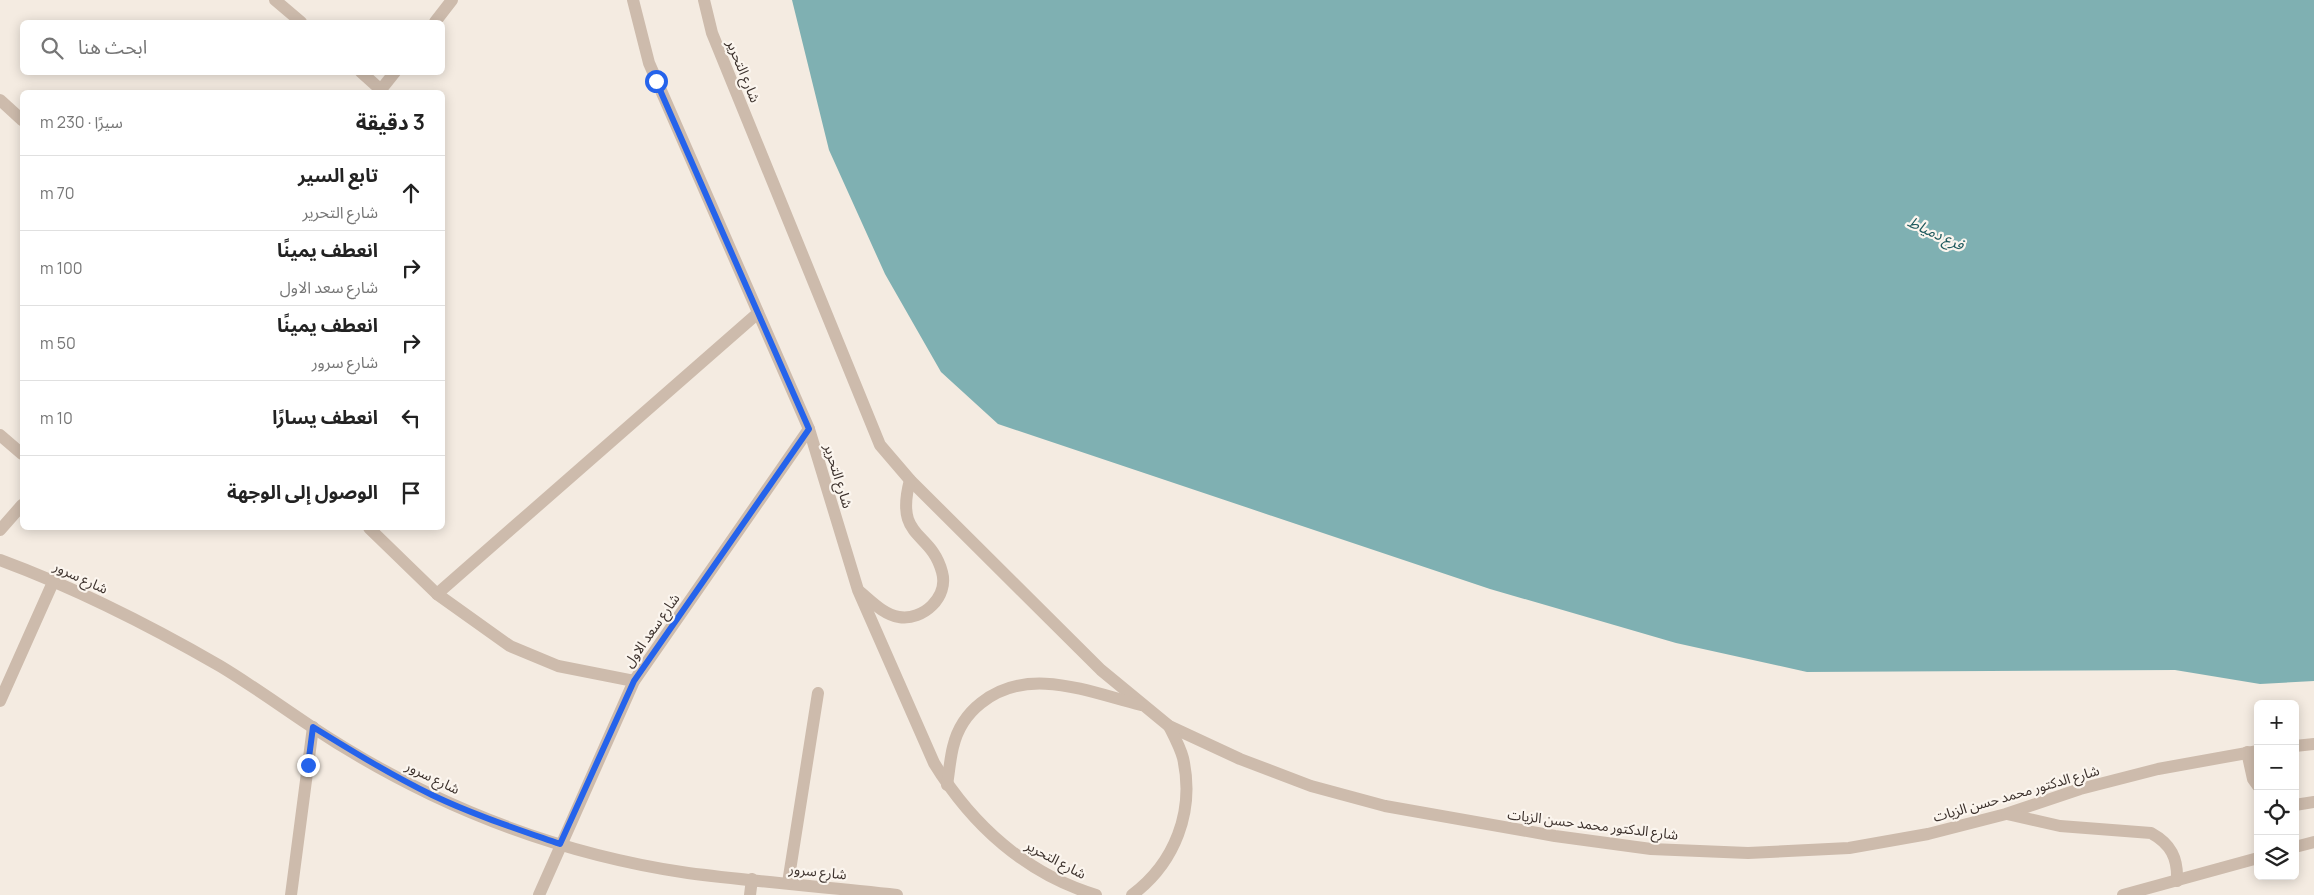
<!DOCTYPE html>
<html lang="ar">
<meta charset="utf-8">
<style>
:root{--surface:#fff;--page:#f6f6f6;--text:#222;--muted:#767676;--line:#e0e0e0}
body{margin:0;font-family:Manrope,"Noto Sans Arabic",sans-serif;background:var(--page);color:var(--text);direction:rtl}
.controls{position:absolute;right:15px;bottom:15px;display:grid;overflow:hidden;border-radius:8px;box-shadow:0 2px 12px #0003}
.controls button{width:45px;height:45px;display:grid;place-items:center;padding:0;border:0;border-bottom:1px solid var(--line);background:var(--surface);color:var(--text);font:25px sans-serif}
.stop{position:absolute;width:15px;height:15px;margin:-11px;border:4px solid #2563eb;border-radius:50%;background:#fff}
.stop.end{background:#2563eb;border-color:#fff;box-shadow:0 1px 5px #0008}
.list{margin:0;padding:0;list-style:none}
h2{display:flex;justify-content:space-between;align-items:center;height:65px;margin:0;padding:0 20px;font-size:21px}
h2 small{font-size:16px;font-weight:400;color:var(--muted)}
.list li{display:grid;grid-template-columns:32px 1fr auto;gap:15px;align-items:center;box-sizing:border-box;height:75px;padding:0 20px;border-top:1px solid var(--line)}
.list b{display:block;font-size:19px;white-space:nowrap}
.list p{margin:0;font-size:16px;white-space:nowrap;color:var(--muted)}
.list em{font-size:16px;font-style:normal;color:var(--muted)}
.icon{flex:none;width:28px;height:28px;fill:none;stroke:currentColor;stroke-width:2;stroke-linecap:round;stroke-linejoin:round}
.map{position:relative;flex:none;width:2314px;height:895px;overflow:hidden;direction:ltr}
.search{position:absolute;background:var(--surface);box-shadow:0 2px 12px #0003;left:20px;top:20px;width:425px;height:55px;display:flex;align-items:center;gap:12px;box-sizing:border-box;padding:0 18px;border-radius:8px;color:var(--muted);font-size:19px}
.panel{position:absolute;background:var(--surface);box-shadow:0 2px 12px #0003;left:20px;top:90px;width:425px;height:440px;border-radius:8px;direction:rtl}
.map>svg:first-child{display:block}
</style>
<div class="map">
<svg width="2314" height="895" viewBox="0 0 2314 895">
<rect width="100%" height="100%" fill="#f4ebe1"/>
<!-- water -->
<polygon fill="#7fb0b2" points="792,0 2314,0 2314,681 2260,684 2175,670 1807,672 1676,643 1490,589 998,424 941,372 885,274 829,150"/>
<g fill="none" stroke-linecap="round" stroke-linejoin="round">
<!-- minor -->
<g stroke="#cdbbac" stroke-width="12">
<polyline points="275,0 301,22"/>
<path d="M633 0 649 63 809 429 858 590 934 763C972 825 1026 874 1096 895"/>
<polyline points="704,0 712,33 880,445 910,480 1101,670 1169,726 1240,759 1311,786 1385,806 1555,836 1651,849 1748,853 1849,848 1928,834 2006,814 2080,789 2158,769 2258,751"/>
<polyline points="435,22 452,0"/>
<polyline points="361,72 381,90"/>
<polyline points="379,92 395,72"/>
<polyline points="0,100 22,120"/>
<polyline points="0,435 22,454"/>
<polyline points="369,528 437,594 510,646 558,666 634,681"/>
<polyline points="0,530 22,505"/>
<path d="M0 560C76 588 149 625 220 666 250 684 279 705 309 725 348 751 390 775 432 795 512 833 600 860 688 873 757 882 828 887 897 895"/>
<path d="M860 592C871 601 884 615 899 617 923 621 949 597 942 572 931 530 894 540 910 480"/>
<polyline points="437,594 758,313"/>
<polyline points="0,701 54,580"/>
<polyline points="2295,746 2314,744"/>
<polyline points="2247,752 2253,779 2258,786"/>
<path d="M947 785C949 773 950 759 953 747 957 730 967 714 981 703 1028 665 1088 692 1141 705"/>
<polyline points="2295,805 2314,802"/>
<path d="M2007 814 2060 826 2151 833C2171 844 2178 858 2177 881"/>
<polyline points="2295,847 2314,842"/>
<polyline points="788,883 818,693"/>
<polyline points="291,895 313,727"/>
<polyline points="539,895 634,681 809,429"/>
<polyline points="750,895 752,879"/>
<path d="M1132 895C1175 863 1195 811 1183 758 1180 747 1174 736 1169 726"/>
<polyline points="2123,895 2258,858"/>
</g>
</g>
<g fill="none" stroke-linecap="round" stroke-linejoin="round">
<!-- route -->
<path stroke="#2563eb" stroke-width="6" d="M308 765 313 727C352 751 391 775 432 795 474 815 517 829 560 844L634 681 809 429 656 81"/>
</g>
<g text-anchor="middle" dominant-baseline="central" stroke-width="4.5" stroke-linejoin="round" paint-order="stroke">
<!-- street labels -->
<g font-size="14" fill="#3b302b" stroke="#fbf5ee">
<text transform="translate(744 71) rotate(68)">شارع التحرير</text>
<text transform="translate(839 476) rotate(73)">شارع التحرير</text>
<text transform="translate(81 577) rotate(25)">شارع سرور</text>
<text transform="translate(651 630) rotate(-55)">شارع سعد الاول</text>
<text transform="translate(433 777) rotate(26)">شارع سرور</text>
<text transform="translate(2016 793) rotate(-16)">شارع الدكتور محمد حسن الزيات</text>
<text transform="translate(1593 824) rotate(7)">شارع الدكتور محمد حسن الزيات</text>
<text transform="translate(1056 859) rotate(28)">شارع التحرير</text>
<text transform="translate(818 871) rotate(6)">شارع سرور</text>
</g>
<!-- water labels -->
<g font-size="15" font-style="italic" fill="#1f5a5e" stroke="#fbf5ee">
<text transform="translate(1936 233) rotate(25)">فرع دمياط</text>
</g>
</g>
</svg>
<div class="controls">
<button>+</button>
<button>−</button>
<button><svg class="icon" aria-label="locate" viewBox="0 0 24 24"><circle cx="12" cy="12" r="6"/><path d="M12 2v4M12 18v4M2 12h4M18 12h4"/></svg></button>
<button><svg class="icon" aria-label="layers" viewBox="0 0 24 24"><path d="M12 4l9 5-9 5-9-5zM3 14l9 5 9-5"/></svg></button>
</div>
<div class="stop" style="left:656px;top:81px"></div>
<div class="stop end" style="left:308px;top:765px"></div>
<div class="search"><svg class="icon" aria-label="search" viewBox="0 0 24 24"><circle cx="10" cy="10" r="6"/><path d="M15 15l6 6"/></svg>ابحث هنا</div>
<section class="panel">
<h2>3 دقيقة<small>سيرًا · 230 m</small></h2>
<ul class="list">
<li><svg class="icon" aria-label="ahead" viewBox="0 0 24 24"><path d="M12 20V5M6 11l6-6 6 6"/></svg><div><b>تابع السير</b><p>شارع التحرير</p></div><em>70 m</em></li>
<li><svg class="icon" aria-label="right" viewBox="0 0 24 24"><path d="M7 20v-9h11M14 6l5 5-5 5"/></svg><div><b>انعطف يمينًا</b><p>شارع سعد الاول</p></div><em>100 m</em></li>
<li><svg class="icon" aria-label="right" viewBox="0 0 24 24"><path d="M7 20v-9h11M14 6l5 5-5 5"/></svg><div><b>انعطف يمينًا</b><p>شارع سرور</p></div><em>50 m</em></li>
<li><svg class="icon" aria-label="left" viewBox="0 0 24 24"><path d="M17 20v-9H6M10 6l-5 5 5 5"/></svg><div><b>انعطف يسارًا</b></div><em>10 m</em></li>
<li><svg class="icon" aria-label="arrive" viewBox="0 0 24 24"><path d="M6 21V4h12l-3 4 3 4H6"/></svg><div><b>الوصول إلى الوجهة</b></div></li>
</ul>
</section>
</div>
